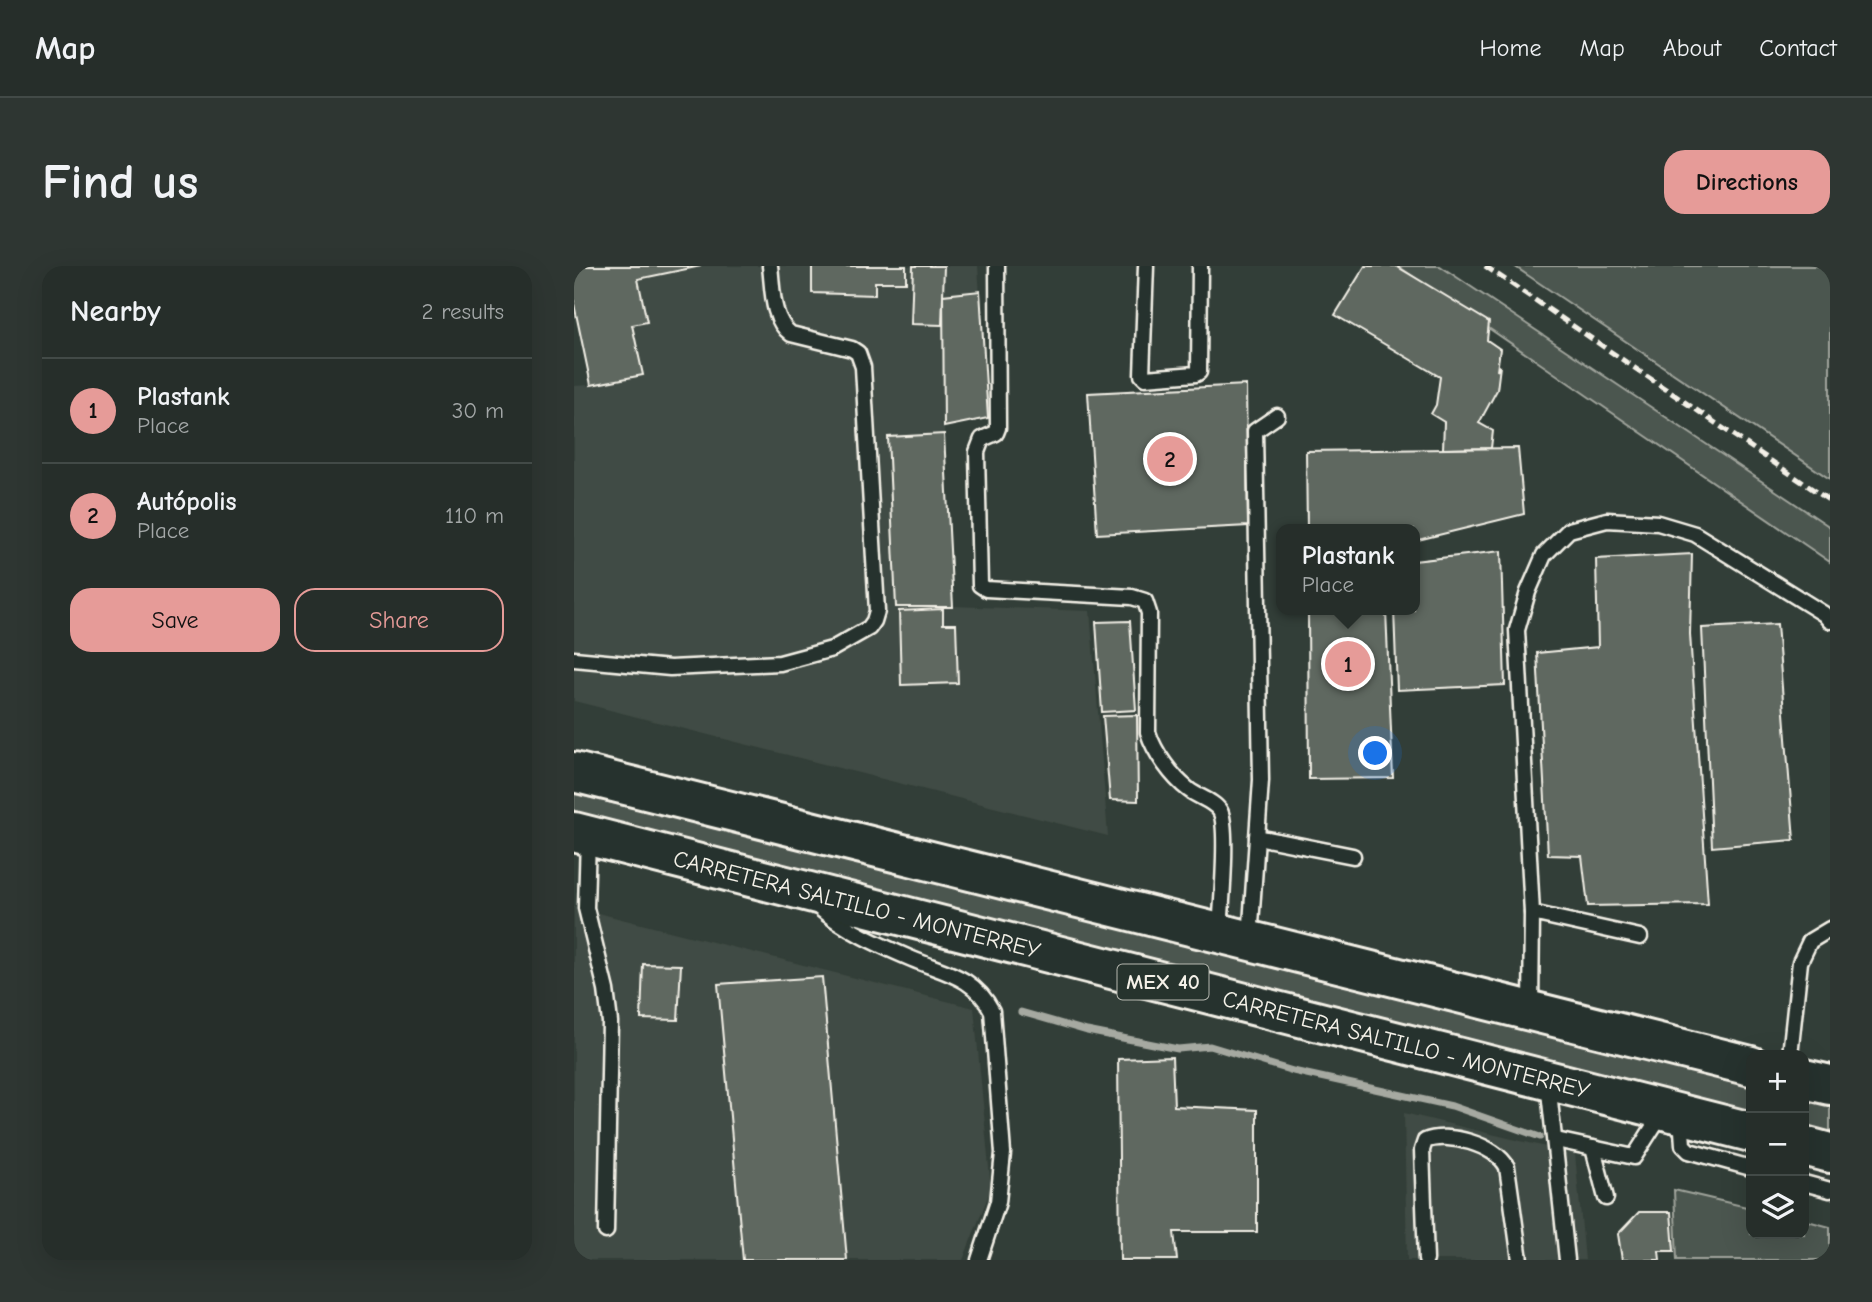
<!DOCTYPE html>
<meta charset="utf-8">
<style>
:root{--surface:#262e2a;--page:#2e3632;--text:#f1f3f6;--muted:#a4a8a8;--line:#424a47;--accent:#e69b98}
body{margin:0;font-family:"Comic Neue",sans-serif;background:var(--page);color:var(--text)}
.controls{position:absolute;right:21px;bottom:21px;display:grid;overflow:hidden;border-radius:14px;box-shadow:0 7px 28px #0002}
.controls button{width:63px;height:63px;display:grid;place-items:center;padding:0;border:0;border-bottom:2px solid var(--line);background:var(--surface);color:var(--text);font:35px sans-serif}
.you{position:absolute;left:802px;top:488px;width:24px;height:24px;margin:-18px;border:5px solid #fff;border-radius:50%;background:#1a73e8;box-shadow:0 0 0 10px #1a73e833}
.badge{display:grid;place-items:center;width:46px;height:46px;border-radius:50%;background:var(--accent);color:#111;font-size:23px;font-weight:700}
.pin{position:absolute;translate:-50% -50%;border:4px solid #fff;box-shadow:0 2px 7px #0006}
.popup{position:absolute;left:702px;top:258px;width:144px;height:91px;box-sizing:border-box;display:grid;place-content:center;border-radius:14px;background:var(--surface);filter:drop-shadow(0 2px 5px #0005);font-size:23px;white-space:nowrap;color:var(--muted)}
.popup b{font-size:26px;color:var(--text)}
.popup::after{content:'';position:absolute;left:50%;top:100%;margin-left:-14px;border:14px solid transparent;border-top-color:var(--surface)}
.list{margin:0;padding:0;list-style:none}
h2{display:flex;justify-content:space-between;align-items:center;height:91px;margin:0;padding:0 28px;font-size:30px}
h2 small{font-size:23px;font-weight:400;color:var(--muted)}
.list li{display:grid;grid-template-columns:46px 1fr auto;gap:21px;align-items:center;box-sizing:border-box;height:105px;padding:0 28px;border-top:2px solid var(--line)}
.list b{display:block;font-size:26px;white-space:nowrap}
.list p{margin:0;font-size:23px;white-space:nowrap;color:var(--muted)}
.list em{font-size:23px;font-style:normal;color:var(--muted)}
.actions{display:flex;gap:14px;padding:21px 28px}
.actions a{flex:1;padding:16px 0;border:2px solid var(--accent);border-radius:21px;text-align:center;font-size:24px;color:var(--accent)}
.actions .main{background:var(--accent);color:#111}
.icon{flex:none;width:38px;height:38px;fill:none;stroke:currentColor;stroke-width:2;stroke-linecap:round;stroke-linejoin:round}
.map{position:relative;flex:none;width:1256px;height:994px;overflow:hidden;border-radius:21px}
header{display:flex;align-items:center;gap:42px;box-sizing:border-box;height:98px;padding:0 35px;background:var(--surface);border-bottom:2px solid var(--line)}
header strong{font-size:33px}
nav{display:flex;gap:38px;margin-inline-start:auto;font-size:24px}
.intro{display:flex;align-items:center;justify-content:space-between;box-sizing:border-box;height:168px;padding:0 42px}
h1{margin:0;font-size:49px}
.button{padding:18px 32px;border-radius:21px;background:var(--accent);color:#111;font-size:24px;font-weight:700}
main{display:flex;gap:42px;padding:0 42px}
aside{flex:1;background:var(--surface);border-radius:21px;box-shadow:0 7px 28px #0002}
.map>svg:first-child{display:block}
</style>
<header>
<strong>Map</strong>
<nav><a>Home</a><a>Map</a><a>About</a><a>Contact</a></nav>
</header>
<div class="intro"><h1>Find us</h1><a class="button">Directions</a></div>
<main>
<aside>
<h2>Nearby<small>2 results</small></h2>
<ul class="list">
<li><span class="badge">1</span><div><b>Plastank</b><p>Place</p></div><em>30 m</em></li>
<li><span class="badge">2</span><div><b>Autópolis</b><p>Place</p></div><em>110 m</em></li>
</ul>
<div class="actions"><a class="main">Save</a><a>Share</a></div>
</aside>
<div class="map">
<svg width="1256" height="994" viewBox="0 0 1256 994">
<rect width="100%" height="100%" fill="#323e38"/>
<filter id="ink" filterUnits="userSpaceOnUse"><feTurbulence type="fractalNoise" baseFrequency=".0143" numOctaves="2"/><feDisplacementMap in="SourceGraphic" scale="14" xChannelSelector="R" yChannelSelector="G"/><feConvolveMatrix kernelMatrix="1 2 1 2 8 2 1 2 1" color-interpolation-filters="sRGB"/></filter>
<g filter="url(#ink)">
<!-- built -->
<g fill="#404b44">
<polygon points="0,0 404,0 414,152 370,161 379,340 516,345 534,570 0,435 0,120 17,119 0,47"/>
<polygon points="0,641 400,742 417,923 389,994 0,994"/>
<polygon points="830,847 1001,888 1011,994 833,994"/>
</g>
<!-- green -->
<g fill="#4c564f" stroke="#a0a49c" stroke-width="2">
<polygon points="824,0 866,0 1256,261 1256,296"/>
<polygon points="940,0 1256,0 1256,213"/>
<polygon points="0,528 468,638 1177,819 1177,853 0,555"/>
<polygon points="1230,832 1256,839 1256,873 1230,866"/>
<polygon points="1100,924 1177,942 1177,968 1230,968 1230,954 1256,961 1256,994 1103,994"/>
</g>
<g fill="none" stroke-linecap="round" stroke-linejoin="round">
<!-- stream -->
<polyline stroke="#a6a9a1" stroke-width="7" points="447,746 513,765 604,783 636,780 719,805 878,840 966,871"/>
</g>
<!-- building -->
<g fill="#5f6861" stroke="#f4f1e8" stroke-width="2">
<polygon points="0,0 127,0 64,13 73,56 58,59 69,109 17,119 0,38"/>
<polygon points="238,0 332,0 332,16 301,16 301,29 238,27"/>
<polygon points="339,0 370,0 368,59 337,58"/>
<polygon points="791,0 822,0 915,56 913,74 926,83 923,105 926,100 923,124 905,157 919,165 917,182 869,183 870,156 857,148 862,139 866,111 761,49"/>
<polygon points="406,25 414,152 370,161 369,29"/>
<polygon points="672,119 674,260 523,268 514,127"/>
<polygon points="370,168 379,341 322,341 314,171"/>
<polygon points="944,182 950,248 840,275 840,263 733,263 732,185"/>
<polygon points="927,285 931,419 823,424 820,344 840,344 840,295"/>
<polygon points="1118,288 1116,368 1134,638 1014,640 1008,590 974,589 963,387 1024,381 1022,293"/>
<polygon points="369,343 369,358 382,358 384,417 327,419 325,345"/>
<polygon points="734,344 812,344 819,512 735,513"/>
<polygon points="556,355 562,444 528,446 522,356"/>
<polygon points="1203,358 1220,574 1138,581 1128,362"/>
<polygon points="563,449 564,535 536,534 529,450"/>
<polygon points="69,698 107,699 104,754 67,753"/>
<polygon points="248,711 273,994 169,994 144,718"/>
<polygon points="598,791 600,840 683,844 683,966 600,966 603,994 546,994 544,793"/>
<polygon points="1065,946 1097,946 1100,985 1085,985 1086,994 1048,994 1044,968"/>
</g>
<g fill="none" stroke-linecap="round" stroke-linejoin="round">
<defs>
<g id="service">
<path d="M423 0 424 162 422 167 408 173 403 186 406 319 412 323 558 331 571 335 575 347 574 466C580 486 598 511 615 524 624 531 640 535 646 545 655 560 647 644 646 665"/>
<polyline points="572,0 568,109 571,112 622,108 625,106 626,0"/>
<path d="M0 393 96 402 206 397 258 383 295 362 300 355 303 345 289 101 284 87 278 83 217 68C197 53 199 23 196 0"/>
<polyline points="14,571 12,642 32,724 36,756 32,965"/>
<polyline points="683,571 779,590"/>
<path d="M243 640C271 664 305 679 338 693 371 707 400 710 418 745L429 887 424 936 405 994"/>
<polyline points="958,647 1066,671"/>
<polyline points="676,673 687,514 681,165 703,150"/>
<polyline points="957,744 958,647 943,364 954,326 970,289 995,264 1033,254 1084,257 1121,268 1250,348 1256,355"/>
<polyline points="1216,789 1226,696 1236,675 1256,663"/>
<polyline points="974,816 993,994"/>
<polyline points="1107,850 1109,879 1115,885 1177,902"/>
<polyline points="982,874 1060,891 1088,847"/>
<polyline points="1019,882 1032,932"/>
<polyline points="1230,917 1256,924"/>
<path d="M852 994 848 884 851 875C873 865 922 879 933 901L946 994"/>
</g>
<g id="primary">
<polyline points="0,506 1177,800"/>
<path id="s1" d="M0 566 1177 866"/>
<polyline points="1230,813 1256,819"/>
<polyline points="1230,880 1256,887"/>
</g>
</defs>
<!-- service casing -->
<use href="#service" stroke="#f4f1e8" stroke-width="19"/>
<!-- primary casing -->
<use href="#primary" stroke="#f4f1e8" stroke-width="44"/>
<!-- service -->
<use href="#service" stroke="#26332d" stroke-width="14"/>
<!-- primary -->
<use href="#primary" stroke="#26332d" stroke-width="38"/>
<!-- rail -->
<polyline stroke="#f4f1e8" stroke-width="5" stroke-dasharray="10 5" stroke-linecap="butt" points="911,0 1256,235"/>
</g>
</g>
<g text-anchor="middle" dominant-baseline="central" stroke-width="5" stroke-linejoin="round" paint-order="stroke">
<!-- shield labels -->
<rect fill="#26332d" stroke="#b6b8b0" stroke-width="2" x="543.5" y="698.5" width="91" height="35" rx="5"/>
<g font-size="21" font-weight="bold" fill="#f4f1e8">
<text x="589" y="716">MEX 40</text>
</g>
<!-- street labels -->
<g font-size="23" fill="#f4f1e8" stroke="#26332d">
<text stroke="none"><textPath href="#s1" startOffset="292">CARRETERA SALTILLO - MONTERREY</textPath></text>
<text stroke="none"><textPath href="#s1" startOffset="859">CARRETERA SALTILLO - MONTERREY</textPath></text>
</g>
</g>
</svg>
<div class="controls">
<button>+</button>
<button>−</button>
<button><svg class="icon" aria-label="layers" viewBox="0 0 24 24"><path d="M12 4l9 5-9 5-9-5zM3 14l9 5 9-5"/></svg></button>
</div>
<div class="you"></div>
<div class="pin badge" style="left:774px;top:398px">1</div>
<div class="popup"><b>Plastank</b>Place</div>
<div class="pin badge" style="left:596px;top:193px">2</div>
</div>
</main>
